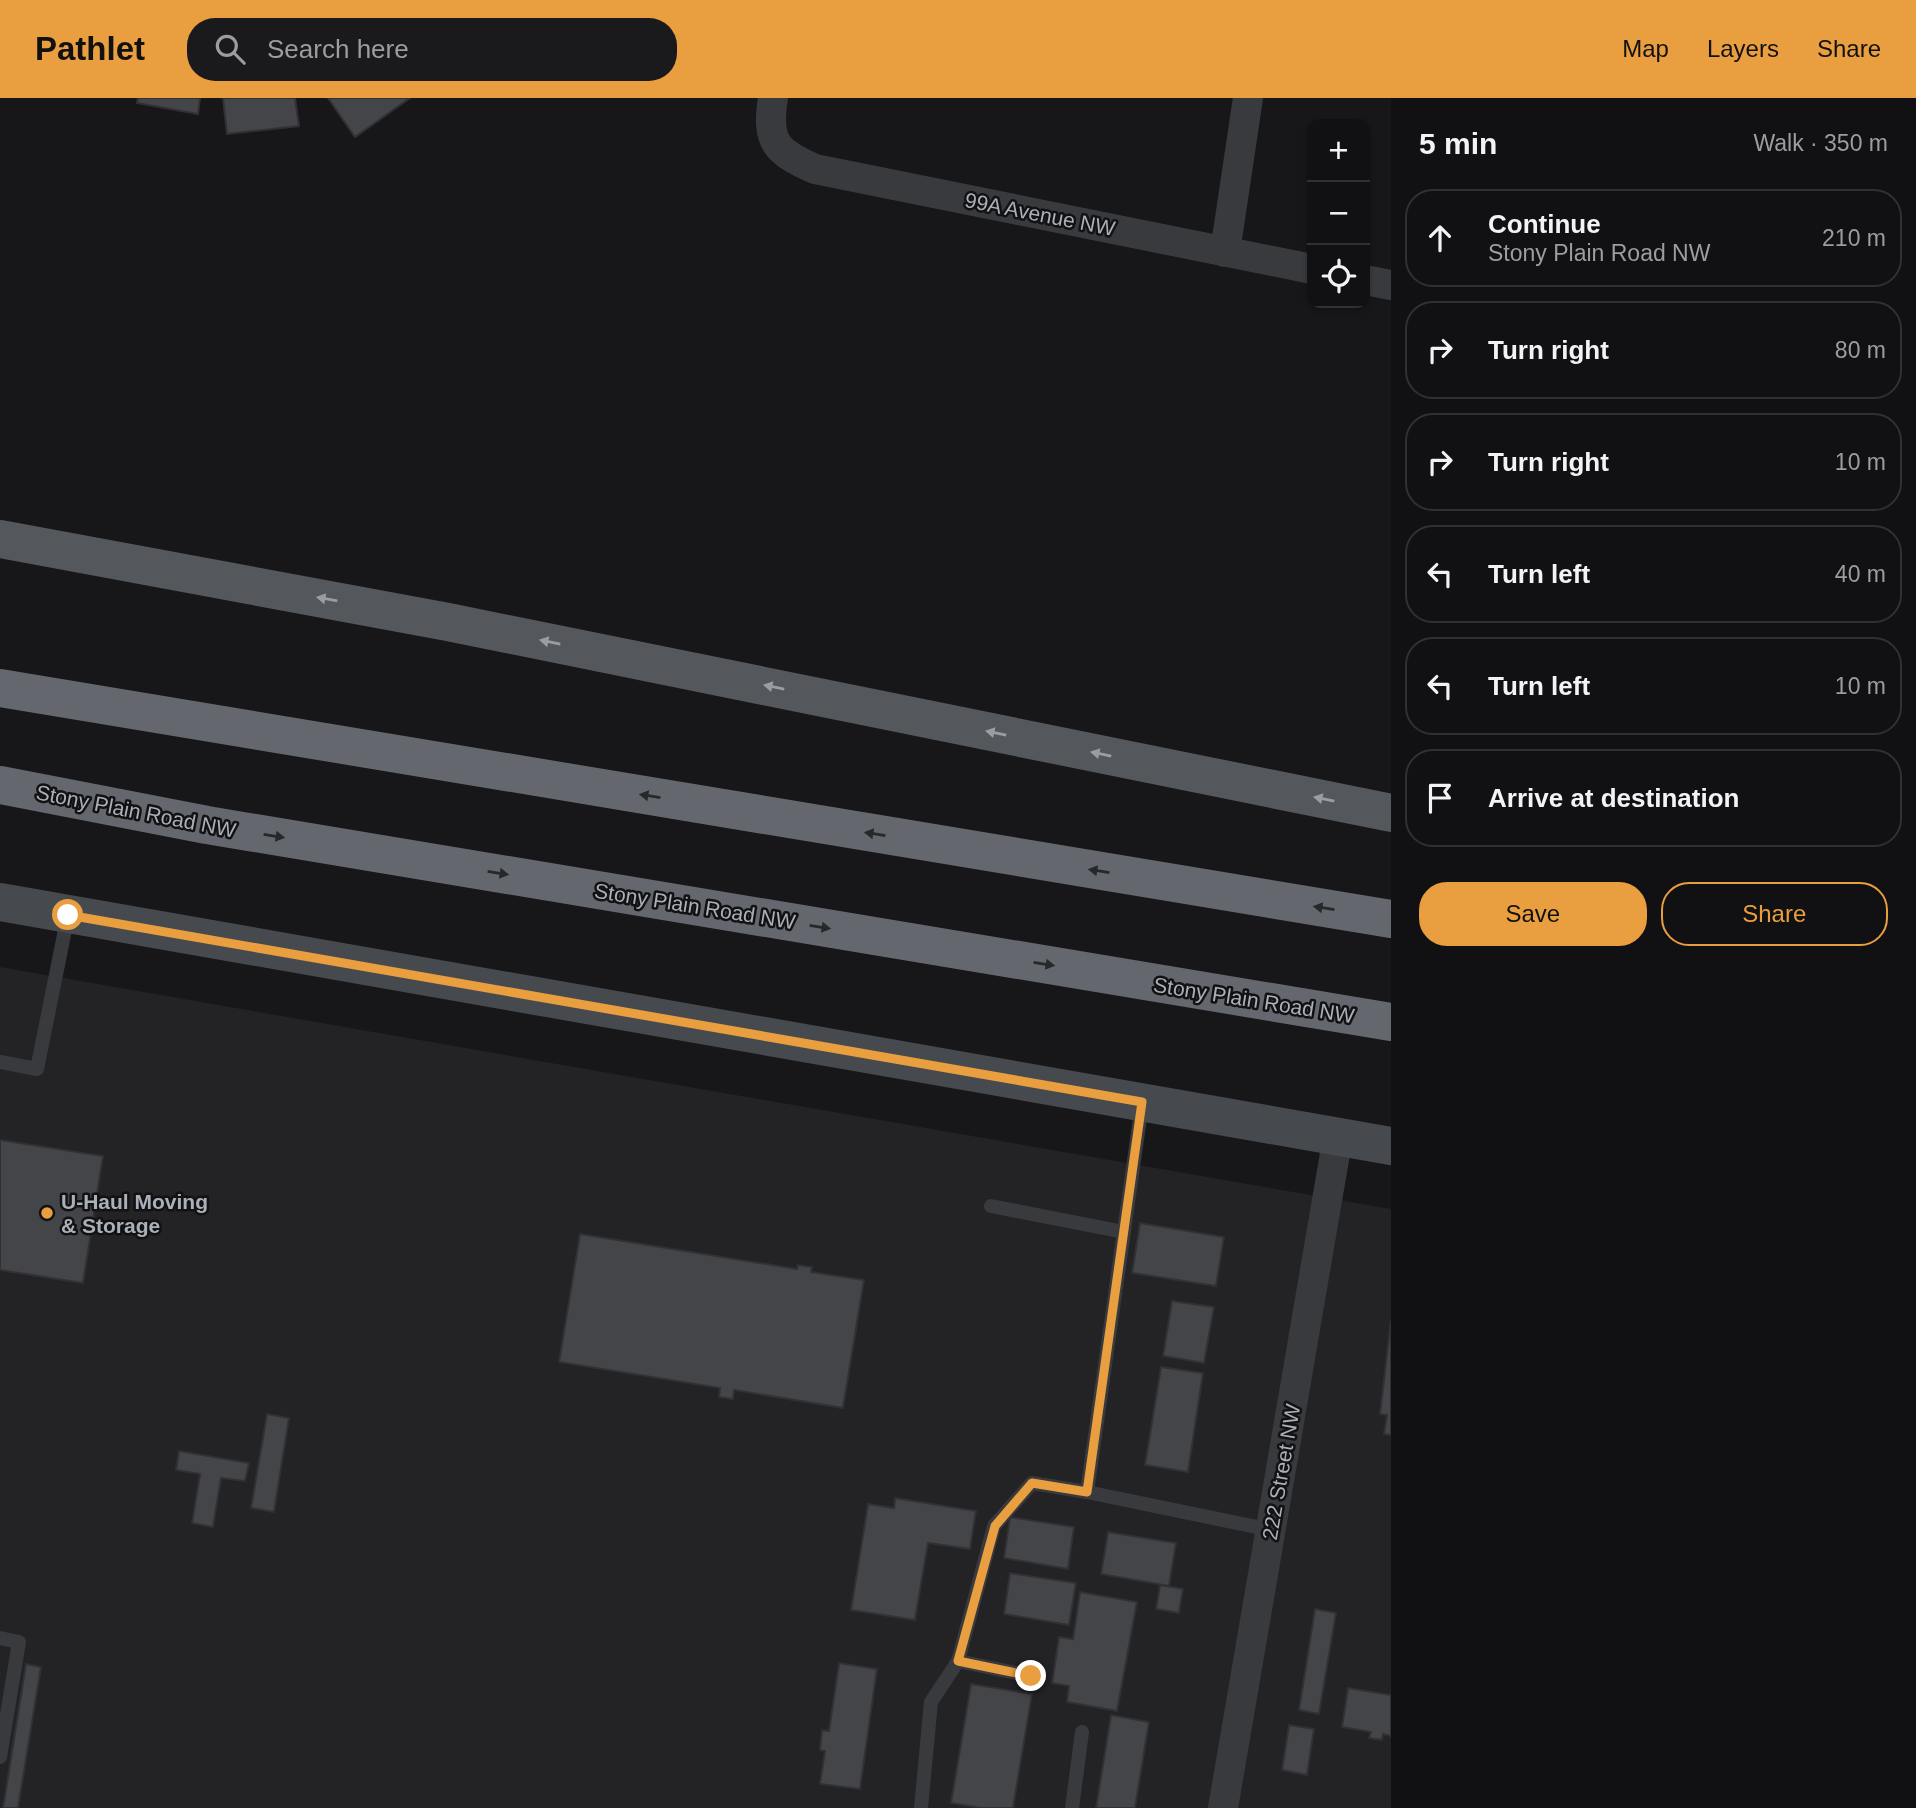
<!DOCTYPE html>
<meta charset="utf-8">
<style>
:root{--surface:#111113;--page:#1a1a1c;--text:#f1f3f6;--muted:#9c9da0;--line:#303133;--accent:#e99e3f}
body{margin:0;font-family:Helvetica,sans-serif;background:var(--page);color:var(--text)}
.controls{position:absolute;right:21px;top:21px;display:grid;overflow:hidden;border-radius:14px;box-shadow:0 2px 5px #0004}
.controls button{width:63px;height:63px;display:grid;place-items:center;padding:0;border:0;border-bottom:2px solid var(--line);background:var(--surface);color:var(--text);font:35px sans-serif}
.stop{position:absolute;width:21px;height:21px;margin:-16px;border:5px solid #e99e3f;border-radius:50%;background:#fff}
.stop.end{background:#e99e3f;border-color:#fff;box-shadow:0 2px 7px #0008}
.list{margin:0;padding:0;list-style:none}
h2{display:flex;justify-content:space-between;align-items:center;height:91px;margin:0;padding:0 28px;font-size:30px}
h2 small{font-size:23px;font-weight:400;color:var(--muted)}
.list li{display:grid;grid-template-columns:46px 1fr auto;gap:21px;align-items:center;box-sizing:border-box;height:98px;margin:0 14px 14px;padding:0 14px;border:2px solid var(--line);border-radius:28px}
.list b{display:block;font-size:26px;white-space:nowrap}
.list p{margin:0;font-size:23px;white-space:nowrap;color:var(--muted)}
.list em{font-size:23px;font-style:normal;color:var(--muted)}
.actions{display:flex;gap:14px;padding:21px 28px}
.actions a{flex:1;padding:16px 0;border:2px solid var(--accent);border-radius:28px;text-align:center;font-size:24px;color:var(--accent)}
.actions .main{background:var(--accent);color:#111}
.icon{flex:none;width:38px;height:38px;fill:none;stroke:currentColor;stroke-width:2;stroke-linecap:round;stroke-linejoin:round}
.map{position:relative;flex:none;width:1391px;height:1710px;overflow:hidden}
header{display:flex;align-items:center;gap:42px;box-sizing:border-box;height:98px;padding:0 35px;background:var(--accent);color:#111}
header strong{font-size:33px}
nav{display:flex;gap:38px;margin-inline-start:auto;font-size:24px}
.search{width:490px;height:63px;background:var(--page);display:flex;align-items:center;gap:18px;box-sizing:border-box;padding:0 24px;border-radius:28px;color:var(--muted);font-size:26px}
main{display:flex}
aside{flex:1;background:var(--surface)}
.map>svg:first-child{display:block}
</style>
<header>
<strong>Pathlet</strong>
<div class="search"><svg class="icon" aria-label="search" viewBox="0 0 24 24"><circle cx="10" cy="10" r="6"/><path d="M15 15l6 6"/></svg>Search here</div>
<nav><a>Map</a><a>Layers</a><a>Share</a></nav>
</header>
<main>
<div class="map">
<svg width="1391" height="1710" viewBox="0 0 1391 1710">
<rect width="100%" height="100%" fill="#171719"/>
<!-- built -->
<polygon fill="#232326" points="0,869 1391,1111 1391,1710 0,1710"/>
<!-- building -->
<g fill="#444549" stroke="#313135" stroke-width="2">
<polygon points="138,0 200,0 198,16 137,5"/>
<polygon points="223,0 295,0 299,28 227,36"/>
<polygon points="328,0 410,0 355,39"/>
<polygon points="0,1042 103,1058 83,1185 0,1172"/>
<polygon points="1140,1125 1224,1139 1216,1188 1132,1175"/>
<polygon points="580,1136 797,1171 798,1167 812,1169 811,1174 864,1182 843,1310 734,1292 733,1301 719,1299 720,1290 559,1264"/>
<polygon points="1172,1203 1214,1209 1204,1265 1163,1258"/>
<polygon points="1391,1222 1391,1337 1384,1336 1387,1317 1380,1316"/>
<polygon points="1161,1269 1203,1275 1188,1374 1145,1367"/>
<polygon points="267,1316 289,1320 274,1414 251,1410"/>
<polygon points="179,1353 249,1365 245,1383 221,1380 213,1429 192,1425 200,1376 176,1372"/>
<polygon points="895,1400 976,1413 970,1451 928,1445 915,1522 851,1512 868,1406 894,1410"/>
<polygon points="1010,1419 1074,1429 1068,1471 1004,1460"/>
<polygon points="1108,1434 1176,1445 1169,1488 1101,1476"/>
<polygon points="1010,1475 1076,1485 1069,1527 1004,1516"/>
<polygon points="1160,1487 1183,1491 1179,1515 1156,1511"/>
<polygon points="1080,1494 1137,1504 1117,1613 1067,1604 1069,1588 1052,1585 1059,1539 1073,1541"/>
<polygon points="1315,1511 1336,1515 1319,1616 1299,1612"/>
<polygon points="839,1565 877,1571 860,1691 820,1686 825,1653 820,1652 822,1632 829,1633"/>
<polygon points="26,1566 41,1569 18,1710 3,1710"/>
<polygon points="971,1586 1032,1596 1013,1710 981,1710 951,1705"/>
<polygon points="1348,1590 1391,1597 1391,1638 1383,1636 1382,1642 1369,1640 1371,1634 1342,1629"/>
<polygon points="1111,1617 1149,1624 1135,1710 1096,1710"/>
<polygon points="1289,1627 1314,1631 1307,1677 1282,1672"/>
</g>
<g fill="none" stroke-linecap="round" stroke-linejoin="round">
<!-- service -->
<g stroke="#383a3e" stroke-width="14">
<polyline points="0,964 37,971 68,817"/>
<polyline points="1142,1006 1087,1394 1271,1432"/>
<polyline points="991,1108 1124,1134"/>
<polyline points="0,1540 19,1544 0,1659"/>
<polyline points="958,1563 1031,1578"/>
<polyline points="921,1710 931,1604 958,1563 994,1428 1032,1385 1087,1394"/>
<polyline points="1072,1710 1082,1634"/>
</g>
<!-- minor -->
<g stroke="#383a3e" stroke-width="30">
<path d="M773 0C766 44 776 54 815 71L1312 171"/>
<polyline points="1225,154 1248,0"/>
<polyline points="1365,182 1391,187"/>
<polyline points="1223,1710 1338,1038"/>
</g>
<!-- secondary -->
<polyline stroke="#46494e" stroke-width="38" points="0,804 1391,1048"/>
<!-- primary -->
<polyline stroke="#54575c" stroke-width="38" points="0,441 448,524 1391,715"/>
<!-- motorway -->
<g stroke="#64686e" stroke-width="38">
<polyline points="0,590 1391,821"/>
<polyline points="0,687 207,727 1391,924"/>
</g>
</g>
<!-- one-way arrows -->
<defs><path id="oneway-solid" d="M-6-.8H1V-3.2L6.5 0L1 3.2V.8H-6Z" transform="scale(1.75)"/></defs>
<g fill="#999ea6">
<use href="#oneway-solid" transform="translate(327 501) rotate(-170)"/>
<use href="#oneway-solid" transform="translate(550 544) rotate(-169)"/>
<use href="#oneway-solid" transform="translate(774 589) rotate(-168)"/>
<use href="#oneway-solid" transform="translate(996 635) rotate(-168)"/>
<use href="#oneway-solid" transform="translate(1101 656) rotate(-168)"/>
<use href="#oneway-solid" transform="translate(1324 701) rotate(-168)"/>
</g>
<g fill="#26282a">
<use href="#oneway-solid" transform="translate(650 698) rotate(-171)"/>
<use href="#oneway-solid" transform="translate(875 736) rotate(-171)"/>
<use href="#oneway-solid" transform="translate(274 738) rotate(9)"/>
<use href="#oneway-solid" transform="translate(1099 773) rotate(-171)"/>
<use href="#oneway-solid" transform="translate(498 775) rotate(9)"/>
<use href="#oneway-solid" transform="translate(1324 810) rotate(-171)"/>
<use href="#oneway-solid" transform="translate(820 829) rotate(9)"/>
<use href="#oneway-solid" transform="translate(1044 866) rotate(9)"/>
</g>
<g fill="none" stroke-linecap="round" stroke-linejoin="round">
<!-- route -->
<polyline stroke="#e99e3f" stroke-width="9" points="68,817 1142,1004 1087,1394 1032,1385 995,1428 958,1563 1031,1578"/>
</g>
<!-- markers -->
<circle fill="#e99e3f" stroke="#121214" stroke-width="2.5" cx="47" cy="1115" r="7"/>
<g text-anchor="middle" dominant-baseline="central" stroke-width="5" stroke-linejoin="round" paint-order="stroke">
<!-- street labels -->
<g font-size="21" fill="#aab0b8" stroke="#121214">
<text transform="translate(1040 116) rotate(11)">99A Avenue NW</text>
<text transform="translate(136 713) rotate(11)">Stony Plain Road NW</text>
<text transform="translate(695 808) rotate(9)">Stony Plain Road NW</text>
<text transform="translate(1254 902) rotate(9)">Stony Plain Road NW</text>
<text transform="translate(1281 1374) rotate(-80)">222 Street NW</text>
</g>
<!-- poi labels -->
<g font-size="21" font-weight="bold" fill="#aab0b8" stroke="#121214" text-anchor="start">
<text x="61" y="1103">U-Haul Moving<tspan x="61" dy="24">&amp; Storage</tspan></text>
</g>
</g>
</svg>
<div class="controls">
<button>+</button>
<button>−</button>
<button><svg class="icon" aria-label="locate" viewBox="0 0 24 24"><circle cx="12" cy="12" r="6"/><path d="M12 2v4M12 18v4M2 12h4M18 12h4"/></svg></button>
</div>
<div class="stop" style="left:68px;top:817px"></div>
<div class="stop end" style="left:1031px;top:1578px"></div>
</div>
<aside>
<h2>5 min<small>Walk · 350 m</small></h2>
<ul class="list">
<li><svg class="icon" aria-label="ahead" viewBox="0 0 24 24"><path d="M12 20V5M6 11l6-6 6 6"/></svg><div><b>Continue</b><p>Stony Plain Road NW</p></div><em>210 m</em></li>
<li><svg class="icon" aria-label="right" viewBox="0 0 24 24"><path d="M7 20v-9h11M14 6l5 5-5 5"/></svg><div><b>Turn right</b></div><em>80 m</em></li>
<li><svg class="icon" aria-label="right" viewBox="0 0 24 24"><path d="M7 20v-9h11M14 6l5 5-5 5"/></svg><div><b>Turn right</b></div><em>10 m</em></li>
<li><svg class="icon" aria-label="left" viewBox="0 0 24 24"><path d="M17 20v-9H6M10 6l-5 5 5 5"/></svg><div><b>Turn left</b></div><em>40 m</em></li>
<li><svg class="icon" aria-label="left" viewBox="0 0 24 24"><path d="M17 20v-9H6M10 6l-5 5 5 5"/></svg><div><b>Turn left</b></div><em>10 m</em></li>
<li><svg class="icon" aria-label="arrive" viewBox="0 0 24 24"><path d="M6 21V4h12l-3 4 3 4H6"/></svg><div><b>Arrive at destination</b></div></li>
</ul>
<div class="actions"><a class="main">Save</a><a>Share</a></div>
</aside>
</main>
